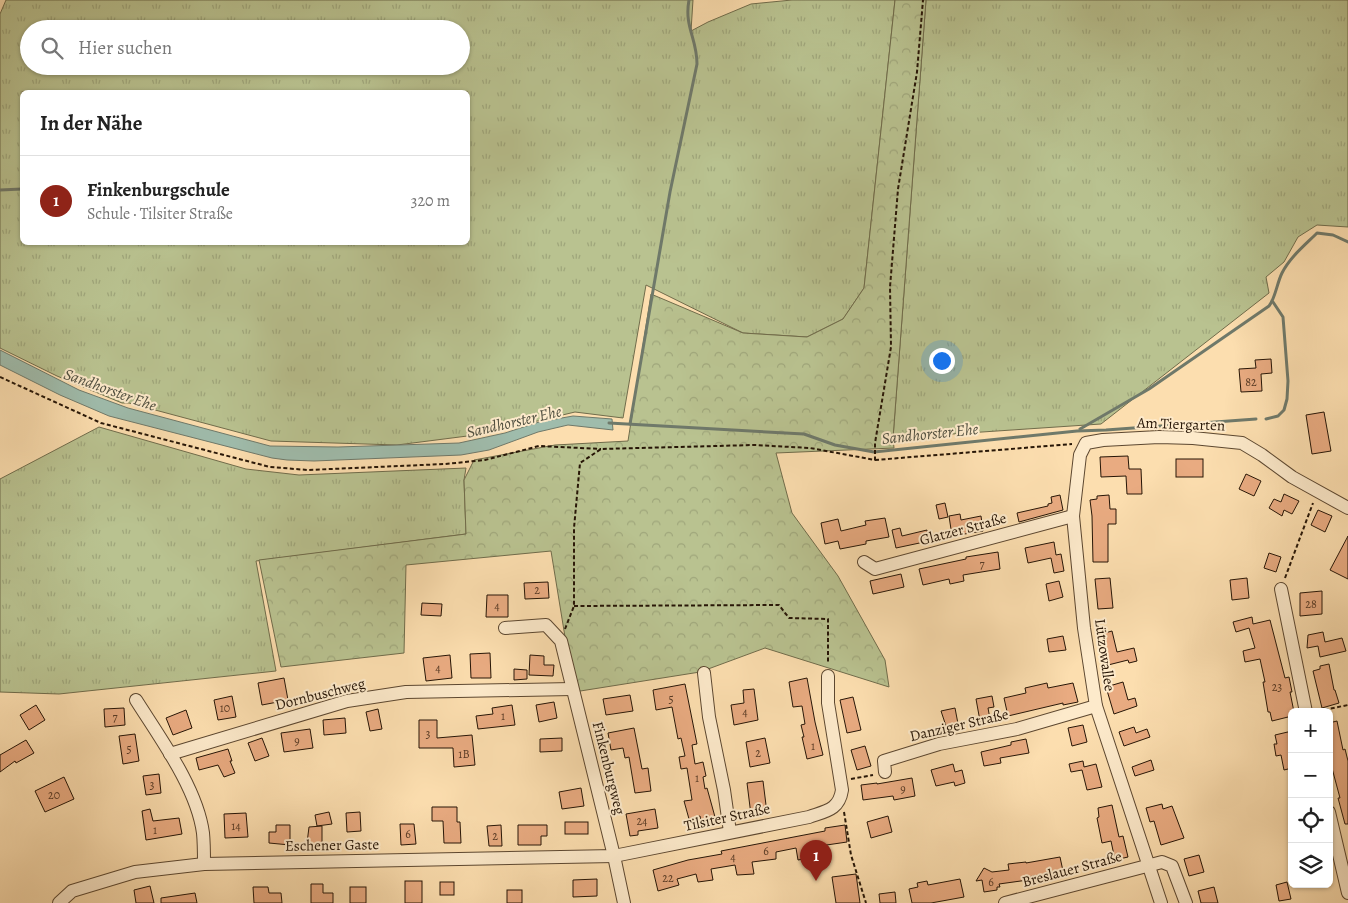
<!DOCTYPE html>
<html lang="de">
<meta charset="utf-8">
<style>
:root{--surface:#fff;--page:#f6f6f6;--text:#222;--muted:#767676;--line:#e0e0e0;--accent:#8f2418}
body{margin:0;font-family:Alegreya,serif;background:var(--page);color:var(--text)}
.controls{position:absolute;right:15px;bottom:15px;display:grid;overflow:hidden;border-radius:8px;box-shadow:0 1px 4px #0004}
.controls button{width:45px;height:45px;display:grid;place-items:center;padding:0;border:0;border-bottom:1px solid var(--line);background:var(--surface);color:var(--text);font:25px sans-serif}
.you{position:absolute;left:941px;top:360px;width:18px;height:18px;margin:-12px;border:4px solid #fff;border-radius:50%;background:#1a73e8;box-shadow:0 0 0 8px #1a73e833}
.badge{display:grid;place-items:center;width:32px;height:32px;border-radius:50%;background:var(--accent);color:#fff;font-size:16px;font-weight:700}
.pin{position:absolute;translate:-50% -41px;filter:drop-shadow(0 1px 2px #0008)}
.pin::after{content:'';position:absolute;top:26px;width:18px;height:15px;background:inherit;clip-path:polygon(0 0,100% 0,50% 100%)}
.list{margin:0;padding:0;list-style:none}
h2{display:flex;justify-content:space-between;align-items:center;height:65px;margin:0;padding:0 20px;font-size:21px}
h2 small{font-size:16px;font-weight:400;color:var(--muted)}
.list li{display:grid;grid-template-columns:32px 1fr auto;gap:15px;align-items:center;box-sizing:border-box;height:90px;padding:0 20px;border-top:1px solid var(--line)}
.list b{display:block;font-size:19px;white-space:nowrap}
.list p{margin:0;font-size:16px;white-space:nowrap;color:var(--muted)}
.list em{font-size:16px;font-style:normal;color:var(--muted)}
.icon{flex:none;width:28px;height:28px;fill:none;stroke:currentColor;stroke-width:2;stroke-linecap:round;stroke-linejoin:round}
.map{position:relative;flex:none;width:1348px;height:903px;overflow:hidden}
.search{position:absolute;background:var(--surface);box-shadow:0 1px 4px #0004;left:20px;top:20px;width:450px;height:55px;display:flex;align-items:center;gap:12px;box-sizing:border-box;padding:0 18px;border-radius:28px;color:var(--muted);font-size:19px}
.panel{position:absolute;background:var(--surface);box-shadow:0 1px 4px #0004;left:20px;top:90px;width:450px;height:155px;border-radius:8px}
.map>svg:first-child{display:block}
</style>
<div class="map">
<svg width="1348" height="903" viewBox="0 0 1348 903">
<defs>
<pattern id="grass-tufts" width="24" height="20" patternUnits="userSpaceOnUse" patternTransform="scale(1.25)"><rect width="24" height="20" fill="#b9c290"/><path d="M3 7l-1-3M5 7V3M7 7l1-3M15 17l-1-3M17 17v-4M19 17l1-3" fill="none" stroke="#9fa67b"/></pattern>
<pattern id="forest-crowns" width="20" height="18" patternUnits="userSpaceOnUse" patternTransform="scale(1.25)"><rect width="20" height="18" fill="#b9c290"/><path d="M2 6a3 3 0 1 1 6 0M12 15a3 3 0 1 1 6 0" fill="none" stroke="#9fa67b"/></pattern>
</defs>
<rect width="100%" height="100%" fill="#fcdeaf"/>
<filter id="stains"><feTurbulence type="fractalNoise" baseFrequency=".004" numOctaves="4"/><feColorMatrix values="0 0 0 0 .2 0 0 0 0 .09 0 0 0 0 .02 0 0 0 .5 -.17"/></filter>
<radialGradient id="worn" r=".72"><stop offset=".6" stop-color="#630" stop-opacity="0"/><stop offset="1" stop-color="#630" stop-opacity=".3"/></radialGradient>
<!-- grass -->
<g fill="url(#grass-tufts)" stroke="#706c4b" fill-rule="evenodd">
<path d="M6 0H693L691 31 708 22 751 4 792 0H895L864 288 843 319 807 337 743 333 646 285 623 418 575 412 483 434 397 445 271 441 129 403H122L57 376 0 348V14ZM29 29H461V66H29ZM22 92H468V242H22Z"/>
<polygon points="926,0 1348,0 1348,227 1317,225 1298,237 1284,262 1266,277 1269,293 1101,424 893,438"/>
<polygon points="99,427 246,469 299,475 466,468 464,480 466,534 256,561 276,671 59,694 0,692 0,479"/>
</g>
<!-- forest -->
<polygon fill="url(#forest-crowns)" stroke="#706c4b" points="895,0 926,0 893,438 894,448 776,453 792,513 838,576 885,660 889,687 765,648 700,672 574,692 551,551 406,565 404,653 281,667 259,560 466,534 464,480 474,460 555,445 628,441 651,294 743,333 807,337 843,319 864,288"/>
<!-- water -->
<polygon fill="#9fbcac" stroke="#6f796a" points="0,350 79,390 128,408 270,446 338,447 459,443 505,433 539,422 573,416 612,419 613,430 568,425 538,432 489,450 461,455 314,461 287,460 272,458 109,416 60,395 0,365"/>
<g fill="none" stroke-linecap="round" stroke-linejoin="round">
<!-- stream -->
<g stroke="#6f796a" stroke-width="3">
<polyline points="0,190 22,189"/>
<polyline points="1266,419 1278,416 1284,410 1287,399 1288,381 1283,317 1273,302"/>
<polyline points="609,423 804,434 835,445 874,452 1077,431 1106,430 1256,419"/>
<path d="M630 424 670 192 697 64C697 38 684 27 689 0"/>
<path d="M1080 429 1149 389 1269 306C1275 299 1277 283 1282 273 1290 257 1305 245 1317 233L1333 235 1348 242"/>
</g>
</g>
<!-- building -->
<g fill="#e9ab81" stroke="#261506">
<polygon points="1271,359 1272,373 1261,374 1262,391 1241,392 1239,369 1256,368 1255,360"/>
<polygon points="1324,412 1331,451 1312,454 1306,415"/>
<polygon points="1128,456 1129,469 1141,469 1142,494 1127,494 1126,476 1101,477 1100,457"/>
<rect x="1176" y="459" width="27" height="18"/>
<polygon points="1246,474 1261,481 1254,496 1239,489"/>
<polygon points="1284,494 1299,501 1292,514 1284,510 1282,516 1269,508 1274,499 1281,502"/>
<polygon points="1060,495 1063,510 1019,522 1017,513 1048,506 1048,504 1052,503 1051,497"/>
<polygon points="1109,495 1110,509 1116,509 1116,524 1108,524 1108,562 1093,562 1092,516 1090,500 1097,499 1097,496"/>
<polygon points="945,503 948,517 939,519 936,505"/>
<polygon points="1318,510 1332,516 1325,532 1311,525"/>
<polygon points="960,514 961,520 981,516 983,531 952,536 949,516"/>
<polygon points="885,518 889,537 866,541 866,544 840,549 838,541 825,544 821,523 838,519 841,531 866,525 865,521"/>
<polygon points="900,528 902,536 927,530 929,541 896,548 892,530"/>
<polygon points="1348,536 1348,579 1330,570"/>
<polygon points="1054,542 1056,555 1061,554 1064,571 1054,573 1051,558 1028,563 1025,548"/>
<polygon points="998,552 1000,569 963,575 964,581 950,584 949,579 923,585 919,569 966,559 966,557"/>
<polygon points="1269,553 1281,557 1276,572 1264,568"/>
<polygon points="901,574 904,587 873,594 870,581"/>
<polygon points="1110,578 1113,608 1098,609 1095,579"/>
<polygon points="1247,578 1249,598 1232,600 1230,580"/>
<polygon points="1059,581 1063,597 1049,601 1046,584"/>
<polygon points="548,582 549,598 525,599 524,583"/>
<polygon points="1322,591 1322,614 1300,616 1300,593"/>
<polygon points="487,595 508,595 508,617 486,617"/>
<polygon points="422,603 442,604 441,616 421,615"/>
<polygon points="1252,617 1253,624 1270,620 1285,678 1289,677 1292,692 1290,692 1294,712 1292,712 1292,716 1272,721 1270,712 1268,712 1263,682 1265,682 1260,659 1245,662 1243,651 1255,648 1249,628 1236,632 1233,622"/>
<polygon points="1112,631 1117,652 1134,648 1137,661 1129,663 1128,660 1108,665 1101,634"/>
<polygon points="1323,632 1325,642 1342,638 1346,651 1320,657 1318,646 1307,648 1308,635"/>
<polygon points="1063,636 1066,650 1049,652 1047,639"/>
<polygon points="490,653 491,678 471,678 470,654"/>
<polygon points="450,655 452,678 426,681 423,658"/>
<polygon points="530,655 544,656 544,665 554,665 553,676 529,675"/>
<polygon points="1329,664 1334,690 1335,690 1339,703 1322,708 1313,671 1320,669 1320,666"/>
<polygon points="514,669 527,670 527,679 514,680"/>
<polygon points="284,678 288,700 262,705 258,683"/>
<polygon points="807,678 815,722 823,755 807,759 802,737 804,737 801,725 805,724 802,706 793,707 789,682"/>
<polygon points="1123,682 1128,700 1135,698 1137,706 1114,714 1106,687"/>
<polygon points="1047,683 1048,688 1073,683 1078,702 1063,705 1063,703 1008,716 1004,698 1026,693 1025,688"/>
<polygon points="685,684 697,744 692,745 695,764 703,762 706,776 703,777 705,789 707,788 715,817 701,821 700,816 689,819 684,801 692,800 687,768 681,769 679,757 685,756 681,738 678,739 672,707 656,710 653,690"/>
<polygon points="754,689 758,720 734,725 731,705 744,703 743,690"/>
<polygon points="630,695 633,711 606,715 603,699"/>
<polygon points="232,696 236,717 218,720 214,700"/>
<polygon points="992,696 994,707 988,708 990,719 980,721 976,699"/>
<polygon points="853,697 861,730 847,733 840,700"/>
<polygon points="554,702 557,718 539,722 536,705"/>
<polygon points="36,705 45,720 29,730 20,715"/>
<polygon points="512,705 515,725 478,729 476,716 493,714 492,708"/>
<polygon points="124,708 125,725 105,727 104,709"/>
<polygon points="955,708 959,729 948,732 941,711"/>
<polygon points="378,709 382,729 370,731 366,712"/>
<polygon points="186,710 192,728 173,735 166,718"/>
<polygon points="345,718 346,733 324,735 323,720"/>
<polygon points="419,720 437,720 437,738 472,735 475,765 454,767 453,748 419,748"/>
<polygon points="1337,721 1343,750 1345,749 1348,761 1348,824 1345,824 1338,798 1340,798 1329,757 1329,723"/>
<polygon points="1083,725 1087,742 1072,746 1068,728"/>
<polygon points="1134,727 1136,733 1147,729 1150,737 1124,746 1119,732"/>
<polygon points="634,728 642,769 648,768 651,791 635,793 629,757 625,758 623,748 611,750 608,733"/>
<polygon points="310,729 313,748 284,752 281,733"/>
<polygon points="1292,731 1292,768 1284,770 1281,755 1276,756 1274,744 1277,744 1275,735"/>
<polygon points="135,734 139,761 123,764 119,736"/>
<polygon points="262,738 269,756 255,761 248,743"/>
<polygon points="562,738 562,751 540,752 540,739"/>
<polygon points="765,738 770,763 750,767 746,742"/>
<polygon points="1026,739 1029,753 1000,758 1001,763 984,766 981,752 1011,745 1011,742"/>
<polygon points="26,740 34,753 16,763 15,761 0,772 0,755"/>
<polygon points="865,746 871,766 857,770 851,750"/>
<polygon points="228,749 232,761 230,761 235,773 224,777 218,765 199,770 196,758"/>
<polygon points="1151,760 1154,770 1135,776 1132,767"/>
<polygon points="1083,761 1084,767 1096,764 1102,787 1087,790 1082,770 1071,772 1069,764"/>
<polygon points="953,764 955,772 962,770 965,783 955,786 954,782 936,786 931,770"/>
<polygon points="159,774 161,793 146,795 143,776"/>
<polygon points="64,777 74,799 45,812 35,791"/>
<polygon points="912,778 915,796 894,800 893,796 863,800 861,785 877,783 877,784"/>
<polygon points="763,781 767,813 751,815 747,783"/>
<polygon points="581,788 584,806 562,809 559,792"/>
<polygon points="1162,804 1163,809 1172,806 1184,838 1161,845 1154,821 1150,822 1146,808"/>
<polygon points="1112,805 1119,837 1123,836 1128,857 1115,860 1111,841 1102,843 1097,818 1099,817 1098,808"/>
<polygon points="432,807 457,807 457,822 460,822 461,843 444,843 443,821 432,821"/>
<polygon points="150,809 153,821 179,818 182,834 146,840 142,811"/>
<polygon points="655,809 658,828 638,831 638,835 630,836 626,814"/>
<polygon points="329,812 332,824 317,826 315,815"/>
<polygon points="360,812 361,831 347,832 346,813"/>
<polygon points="246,813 248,837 225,838 224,814"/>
<polygon points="888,816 892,832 871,838 867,822"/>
<rect x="565" y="822" width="23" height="12"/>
<polygon points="400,824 414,824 416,844 401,845"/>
<polygon points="276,825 290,825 290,845 269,843 269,832 276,832"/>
<polygon points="501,825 502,846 489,846 487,826"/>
<polygon points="518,825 547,825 547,836 541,836 541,845 518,845"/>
<polygon points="845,825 847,842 813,847 814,857 798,860 796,848 776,852 776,859 752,862 754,874 737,875 735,865 711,869 713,880 698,882 696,874 677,879 679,885 658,891 653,870 688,860 722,854 721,851 825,831 825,828"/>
<polygon points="322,826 322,844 307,843 309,827"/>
<polygon points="1199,855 1204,872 1189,876 1184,859"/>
<polygon points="1060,857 1063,871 1028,877 1028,880 999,884 1000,887 997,887 997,890 984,892 982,880 976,881 984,868 992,872 1009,870 1008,864 1026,862 1026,863"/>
<polygon points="856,874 860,903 836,903 832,877"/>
<polygon points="597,879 597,896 573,897 573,880"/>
<polygon points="960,879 964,897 931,903 912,903 909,889 918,887 917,883 927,881 928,885"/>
<rect x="405" y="881" width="17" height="22"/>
<rect x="440" y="882" width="14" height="13"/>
<polygon points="1287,882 1291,899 1279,901 1276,885"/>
<polygon points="311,884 323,884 323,893 333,893 333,903 311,903"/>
<polygon points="150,886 154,903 136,903 134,890"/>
<polygon points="253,887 268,887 269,893 281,893 282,903 254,903"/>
<rect x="350" y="887" width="16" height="16"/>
<polygon points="1214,887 1218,903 1201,903 1198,891"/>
<rect x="507" y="890" width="15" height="13"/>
<polygon points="895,892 896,903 880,903 879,894"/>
<polygon points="195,893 197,903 161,903 161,898"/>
</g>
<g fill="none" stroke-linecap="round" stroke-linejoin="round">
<defs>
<g id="street">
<polyline points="864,562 875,569 1073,516"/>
<polyline points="1281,589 1306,712"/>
<polyline points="505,628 546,625 561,641 614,856 624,903"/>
<polyline points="704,673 709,717 724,790 730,832"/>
<path d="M136 700C160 738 197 788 203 833 204 843 204 854 204 864"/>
<polyline points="170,754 347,701 406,692 572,689"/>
<polyline points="885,772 884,761 939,744 1017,729 1096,706"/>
<polyline points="1329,812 1348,893"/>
<path d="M59 903 72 891 135 872 204 864 614 856 809 817C826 811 839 810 842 790L828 703V676"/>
<polyline points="1005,903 1162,862 1172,866 1186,903"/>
<polyline points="1161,903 1096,706 1084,628 1073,516 1080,455 1086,443 1103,440 1159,437 1193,438 1242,443 1262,455 1292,477 1348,508"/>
</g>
</defs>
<!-- street casing -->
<use href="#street" stroke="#5c4730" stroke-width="14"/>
<!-- path -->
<g stroke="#261506" stroke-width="2" stroke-dasharray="4 2.5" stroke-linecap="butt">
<polyline points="0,377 101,423 270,467 308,470 445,464 485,460 539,446 601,449"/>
<polyline points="875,460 1072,444"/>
<polyline points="1285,578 1313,503"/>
<polyline points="574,606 779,605 789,618 828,619 828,664"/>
<polyline points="565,629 574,606 574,528 580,463 601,449 754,445 810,448 875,460 875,443 891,347 890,287 898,189 917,72 923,0"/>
<polyline points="1318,711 1348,705"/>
<polyline points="851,779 873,775"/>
<polyline points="844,812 851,855 866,903"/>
</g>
<!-- street -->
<use href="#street" stroke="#fdeacb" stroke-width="12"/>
</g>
<g text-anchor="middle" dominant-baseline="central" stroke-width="4" stroke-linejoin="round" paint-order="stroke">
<!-- number labels -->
<g font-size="12" fill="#573a25">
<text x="1251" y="382">82</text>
<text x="982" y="564">7</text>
<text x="537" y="590">2</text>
<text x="1311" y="604">28</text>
<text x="497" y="606">4</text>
<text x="438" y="668">4</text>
<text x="1277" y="687">23</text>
<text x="671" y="699">5</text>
<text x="225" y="708">10</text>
<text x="745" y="712">4</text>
<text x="503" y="716">1</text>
<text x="115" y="717">7</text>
<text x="428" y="734">3</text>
<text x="297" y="741">9</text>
<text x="813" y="746">1</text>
<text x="129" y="749">5</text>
<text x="758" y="753">2</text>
<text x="464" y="754">1B</text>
<text x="697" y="778">1</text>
<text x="152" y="785">3</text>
<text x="903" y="789">9</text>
<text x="54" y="795">20</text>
<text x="642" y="821">24</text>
<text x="236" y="826">14</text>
<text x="155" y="830">1</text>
<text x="408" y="834">6</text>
<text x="495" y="836">2</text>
<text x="766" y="851">6</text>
<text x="733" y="857">4</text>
<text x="668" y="878">22</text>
<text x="991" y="882">6</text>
</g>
<!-- street labels -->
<g font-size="15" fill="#261506" stroke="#fdeacb">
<text transform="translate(1181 424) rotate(2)">Am Tiergarten</text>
<text transform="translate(963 529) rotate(-15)">Glatzer Straße</text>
<text transform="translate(1105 655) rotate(82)">Lützowallee</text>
<text transform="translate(320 694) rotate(-14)">Dornbuschweg</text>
<text transform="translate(959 725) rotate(-13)">Danziger Straße</text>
<text transform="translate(609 768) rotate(76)">Finkenburgweg</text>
<text transform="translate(727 817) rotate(-12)">Tilsiter Straße</text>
<text transform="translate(332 845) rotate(-1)">Eschener Gaste</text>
<text transform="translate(1072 869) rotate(-15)">Breslauer Straße</text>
</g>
<!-- water labels -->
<g font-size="16" font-style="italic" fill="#504f40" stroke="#fdeacb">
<text transform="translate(110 390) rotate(20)">Sandhorster Ehe</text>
<text transform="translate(514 422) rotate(-13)">Sandhorster Ehe</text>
<text transform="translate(930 434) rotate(-6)">Sandhorster Ehe</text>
</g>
</g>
<rect width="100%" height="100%" filter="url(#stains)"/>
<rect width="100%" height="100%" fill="url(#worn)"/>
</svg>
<div class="controls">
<button>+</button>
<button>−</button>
<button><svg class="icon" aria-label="locate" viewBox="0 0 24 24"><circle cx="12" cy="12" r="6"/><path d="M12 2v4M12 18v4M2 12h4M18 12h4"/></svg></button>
<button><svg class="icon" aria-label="layers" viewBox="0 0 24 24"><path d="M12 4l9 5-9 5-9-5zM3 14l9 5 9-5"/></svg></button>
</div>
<div class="you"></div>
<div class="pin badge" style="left:816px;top:881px">1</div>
<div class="search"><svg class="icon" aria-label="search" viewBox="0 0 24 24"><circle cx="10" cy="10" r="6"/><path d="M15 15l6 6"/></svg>Hier suchen</div>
<section class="panel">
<h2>In der Nähe<small></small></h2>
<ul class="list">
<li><span class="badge">1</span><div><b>Finkenburgschule</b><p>Schule · Tilsiter Straße</p></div><em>320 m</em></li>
</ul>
</section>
</div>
